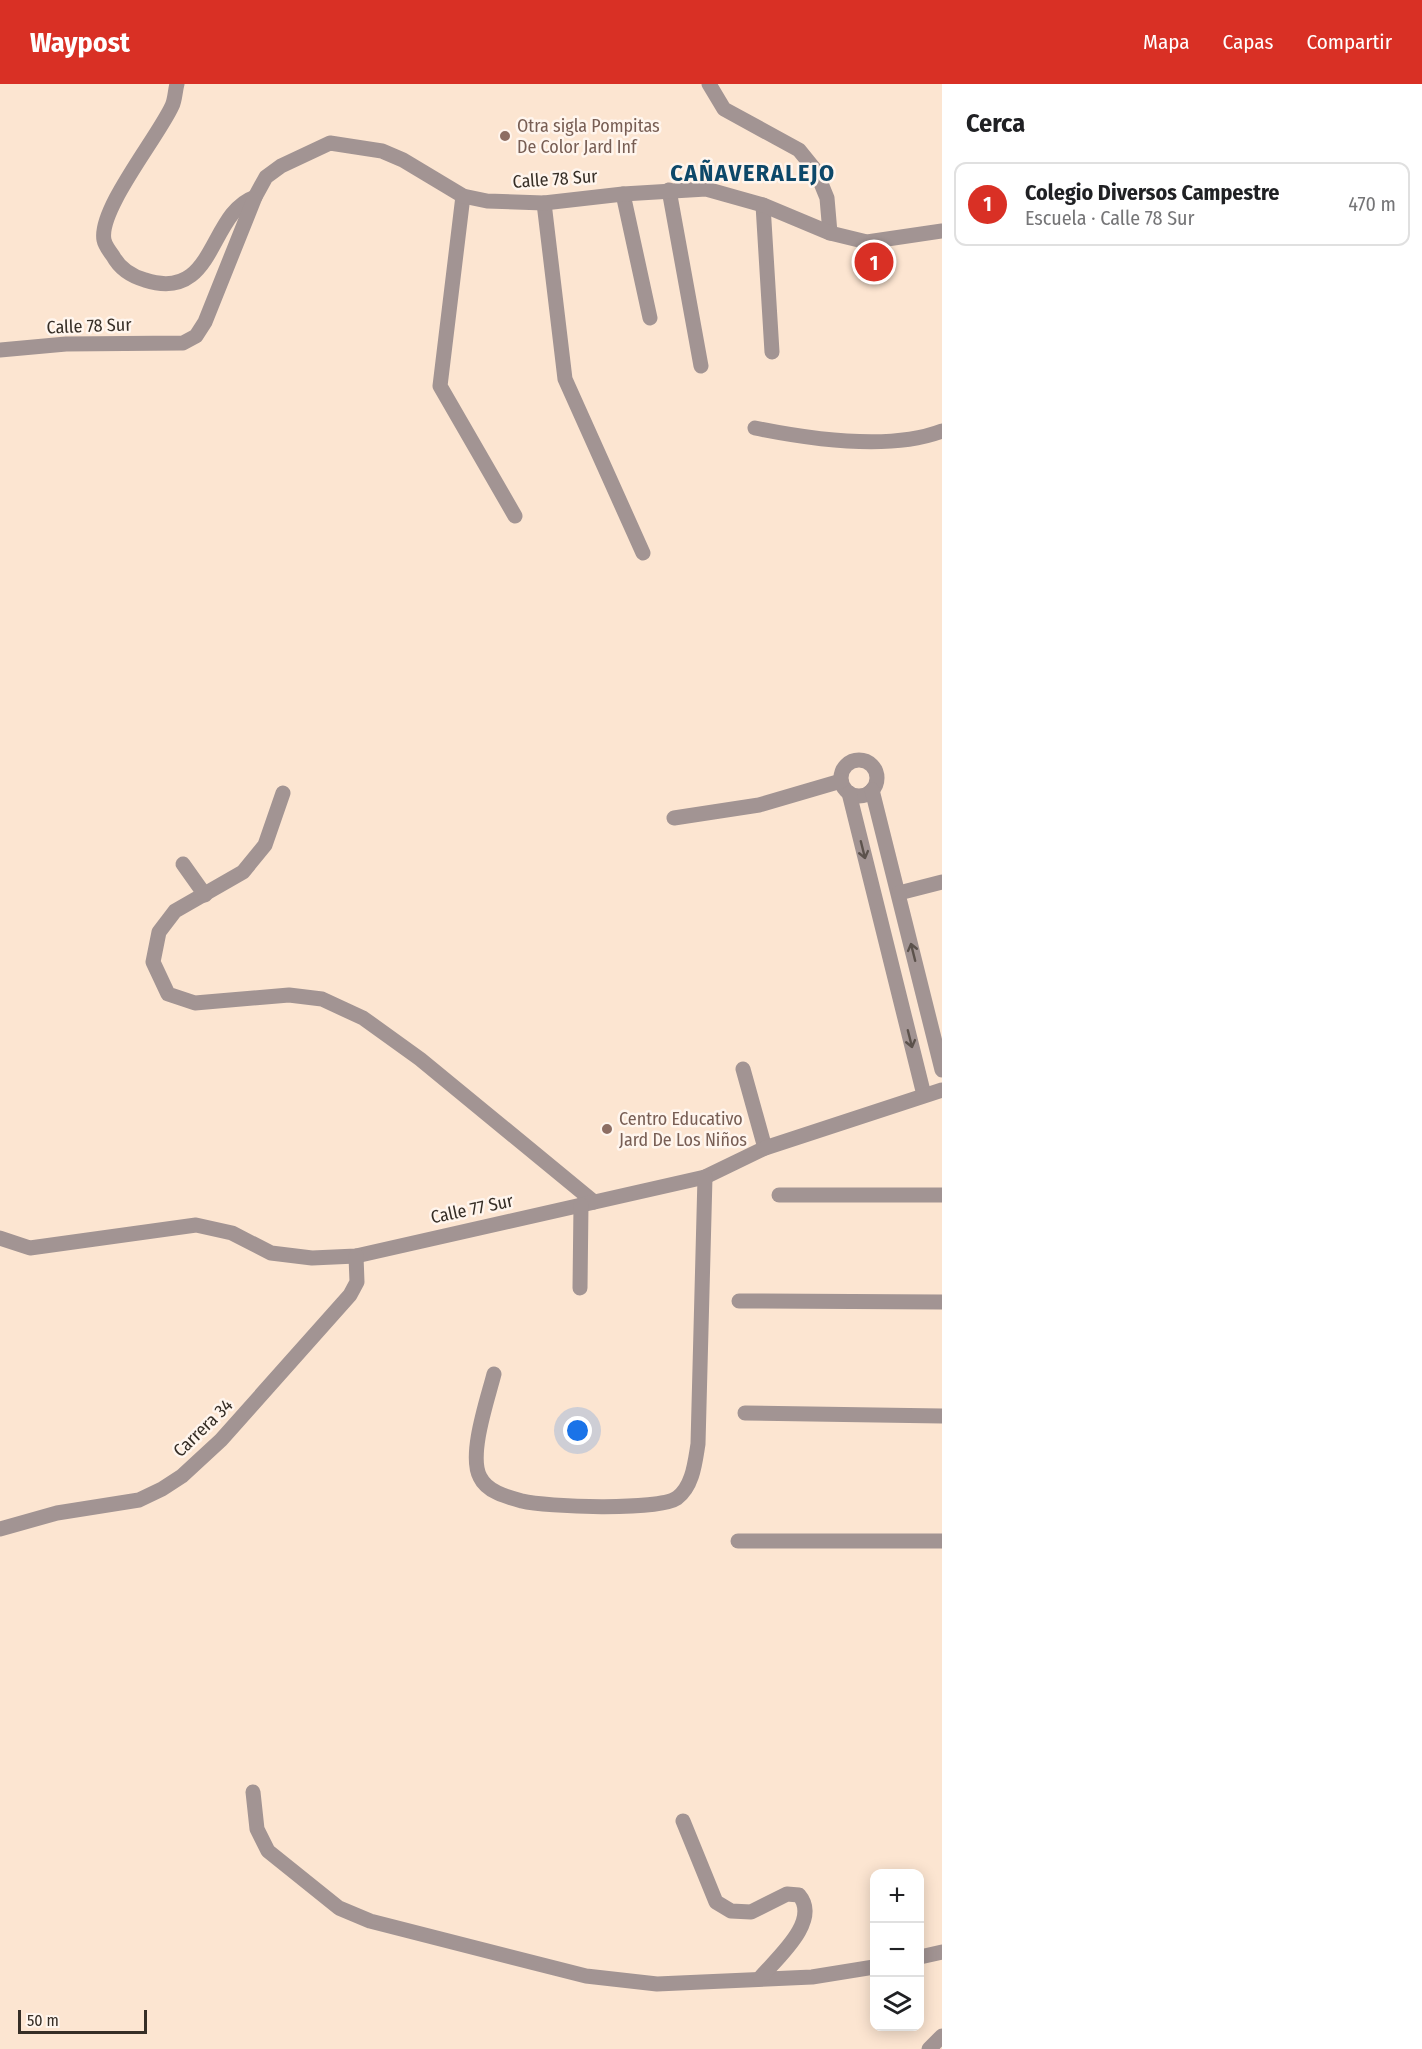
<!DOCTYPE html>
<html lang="es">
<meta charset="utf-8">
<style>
:root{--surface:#fff;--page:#f2f2f2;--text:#202124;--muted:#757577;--line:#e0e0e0;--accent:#d93025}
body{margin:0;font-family:"Fira Sans Condensed",sans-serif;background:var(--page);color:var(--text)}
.controls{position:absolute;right:18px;bottom:18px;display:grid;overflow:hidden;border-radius:12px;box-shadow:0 3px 15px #0003}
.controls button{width:54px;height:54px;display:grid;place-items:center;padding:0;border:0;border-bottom:2px solid var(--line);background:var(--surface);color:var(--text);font:30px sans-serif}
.scale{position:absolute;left:18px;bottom:15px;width:129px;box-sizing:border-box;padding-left:6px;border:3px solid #362e26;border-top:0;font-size:16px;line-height:21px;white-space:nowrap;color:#362e26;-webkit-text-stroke:4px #fff5ed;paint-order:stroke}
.you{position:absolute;left:578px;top:1347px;width:21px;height:21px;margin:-15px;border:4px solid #fff;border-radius:50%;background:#1a73e8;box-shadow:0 0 0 9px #1a73e833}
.badge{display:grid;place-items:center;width:39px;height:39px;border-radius:50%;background:var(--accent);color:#fff;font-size:20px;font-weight:700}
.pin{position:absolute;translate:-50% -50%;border:3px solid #fff;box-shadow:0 2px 6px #0006}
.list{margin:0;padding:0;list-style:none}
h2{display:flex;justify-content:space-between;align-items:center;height:78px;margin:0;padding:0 24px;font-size:26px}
h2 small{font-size:20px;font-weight:400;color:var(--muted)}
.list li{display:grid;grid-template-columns:39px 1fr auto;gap:18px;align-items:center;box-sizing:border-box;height:84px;margin:0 12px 12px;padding:0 12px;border:2px solid var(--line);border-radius:12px}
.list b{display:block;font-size:22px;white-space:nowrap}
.list p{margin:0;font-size:20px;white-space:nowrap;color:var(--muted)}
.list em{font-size:20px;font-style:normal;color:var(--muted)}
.icon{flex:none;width:33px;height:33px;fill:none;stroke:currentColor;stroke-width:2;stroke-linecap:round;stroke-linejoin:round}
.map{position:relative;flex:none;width:942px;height:1965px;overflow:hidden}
header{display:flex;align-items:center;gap:36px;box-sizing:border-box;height:84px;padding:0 30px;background:var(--accent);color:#fff}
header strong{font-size:28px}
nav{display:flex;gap:33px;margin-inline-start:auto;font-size:21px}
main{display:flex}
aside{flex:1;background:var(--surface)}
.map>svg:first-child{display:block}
</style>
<header>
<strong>Waypost</strong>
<nav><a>Mapa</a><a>Capas</a><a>Compartir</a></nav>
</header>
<main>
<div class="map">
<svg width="942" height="1965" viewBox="0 0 942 1965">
<rect width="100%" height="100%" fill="#fce5d1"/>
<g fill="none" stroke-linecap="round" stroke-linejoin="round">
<!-- minor -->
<g stroke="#a29493" stroke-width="15">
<path d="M177 0C175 7 175 16 172 22 158 53 98 126 104 156 105 161 110 168 113 172 120 185 131 192 145 196 216 219 208 129 255 113"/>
<polyline points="709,0 724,25 799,66 816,87 827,114 830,149"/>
<polyline points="669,106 701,282"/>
<polyline points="623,110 650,234"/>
<polyline points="463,112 440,302 515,432"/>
<polyline points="544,119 565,295 643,469"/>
<polyline points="763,121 772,268"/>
<polyline points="0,266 66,260 183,259 196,252 205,238 255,113 266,93 281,82 330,59 382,67 403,76 463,112 487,117 544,119 623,110 706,105 763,121 830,149 867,158 942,147"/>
<path d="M755 344C809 355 890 367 942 347"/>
<circle cx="859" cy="694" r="18"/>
<polyline points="872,706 942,986"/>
<polyline points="283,709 265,761 243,788 175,827 159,848 153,878 168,910 195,919 289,911 322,915 363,934 420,975 594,1118"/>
<polyline points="849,709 924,1011"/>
<polyline points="674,734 759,721 841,697"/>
<polyline points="183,780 205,811"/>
<polyline points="899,809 942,798"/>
<polyline points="743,985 765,1064"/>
<polyline points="779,1111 942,1111"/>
<polyline points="0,1154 30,1164 196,1141 232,1149 271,1169 312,1174 356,1172 705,1093 765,1064 942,1006"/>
<polyline points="580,1204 581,1121"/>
<polyline points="739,1217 942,1218"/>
<path d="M494 1290C488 1314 468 1371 480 1393 487 1408 507 1413 522 1417 546 1423 658 1427 677 1414 693 1402 695 1378 698 1360L705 1093"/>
<polyline points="745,1329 942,1332"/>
<polyline points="0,1445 57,1429 139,1416 162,1405 182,1392 221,1356 350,1211 357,1198 356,1172"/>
<polyline points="738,1457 942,1457"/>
<polyline points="253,1708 257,1745 268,1767 339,1824 370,1837 586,1892 657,1900 812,1893 874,1883"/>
<path d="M683 1737 716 1818 731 1827 751 1828 787 1810 799 1811C821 1837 777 1874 760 1894"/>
<polyline points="920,1873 942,1868"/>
<polyline points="929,1965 942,1952"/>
</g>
</g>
<!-- one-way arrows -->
<defs><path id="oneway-shaft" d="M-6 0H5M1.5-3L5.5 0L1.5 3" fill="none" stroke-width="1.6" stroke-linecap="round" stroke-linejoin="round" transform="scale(1.5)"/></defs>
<g stroke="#5c524c">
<use href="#oneway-shaft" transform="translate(863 766) rotate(76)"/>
<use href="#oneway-shaft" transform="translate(913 868) rotate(-104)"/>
<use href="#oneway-shaft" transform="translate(910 955) rotate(76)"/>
</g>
<!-- markers -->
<g fill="#8d6e63" stroke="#fff5ed" stroke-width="2">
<circle cx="505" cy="52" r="6"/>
<circle cx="607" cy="1045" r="6"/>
</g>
<g text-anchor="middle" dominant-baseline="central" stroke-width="5" stroke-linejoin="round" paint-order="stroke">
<!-- education labels -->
<g font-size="18" fill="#785e54" stroke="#fff5ed" text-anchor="start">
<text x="517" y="42">Otra sigla Pompitas<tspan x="517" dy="21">De Color Jard Inf</tspan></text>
<text x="619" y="1035">Centro Educativo<tspan x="619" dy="21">Jard De Los Niños</tspan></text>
</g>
<!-- street labels -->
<g font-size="18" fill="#362e26" stroke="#fff5ed">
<text transform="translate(555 95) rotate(-4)">Calle 78 Sur</text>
<text transform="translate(89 242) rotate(-2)">Calle 78 Sur</text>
<text transform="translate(472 1125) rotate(-12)">Calle 77 Sur</text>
<text transform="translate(203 1344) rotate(-44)">Carrera 34</text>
</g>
<!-- district labels -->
<g font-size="24" font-weight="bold" letter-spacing="1.5" fill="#0d4869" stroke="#fff5ed">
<text x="753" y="89">CAÑAVERALEJO</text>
</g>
</g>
</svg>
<div class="controls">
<button>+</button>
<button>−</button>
<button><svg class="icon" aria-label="layers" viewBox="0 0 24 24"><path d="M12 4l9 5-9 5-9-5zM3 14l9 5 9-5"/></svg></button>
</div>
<div class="scale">50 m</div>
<div class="you"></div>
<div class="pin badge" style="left:874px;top:178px">1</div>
</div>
<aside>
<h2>Cerca<small></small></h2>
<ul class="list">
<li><span class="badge">1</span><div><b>Colegio Diversos Campestre</b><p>Escuela · Calle 78 Sur</p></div><em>470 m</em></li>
</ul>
</aside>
</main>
